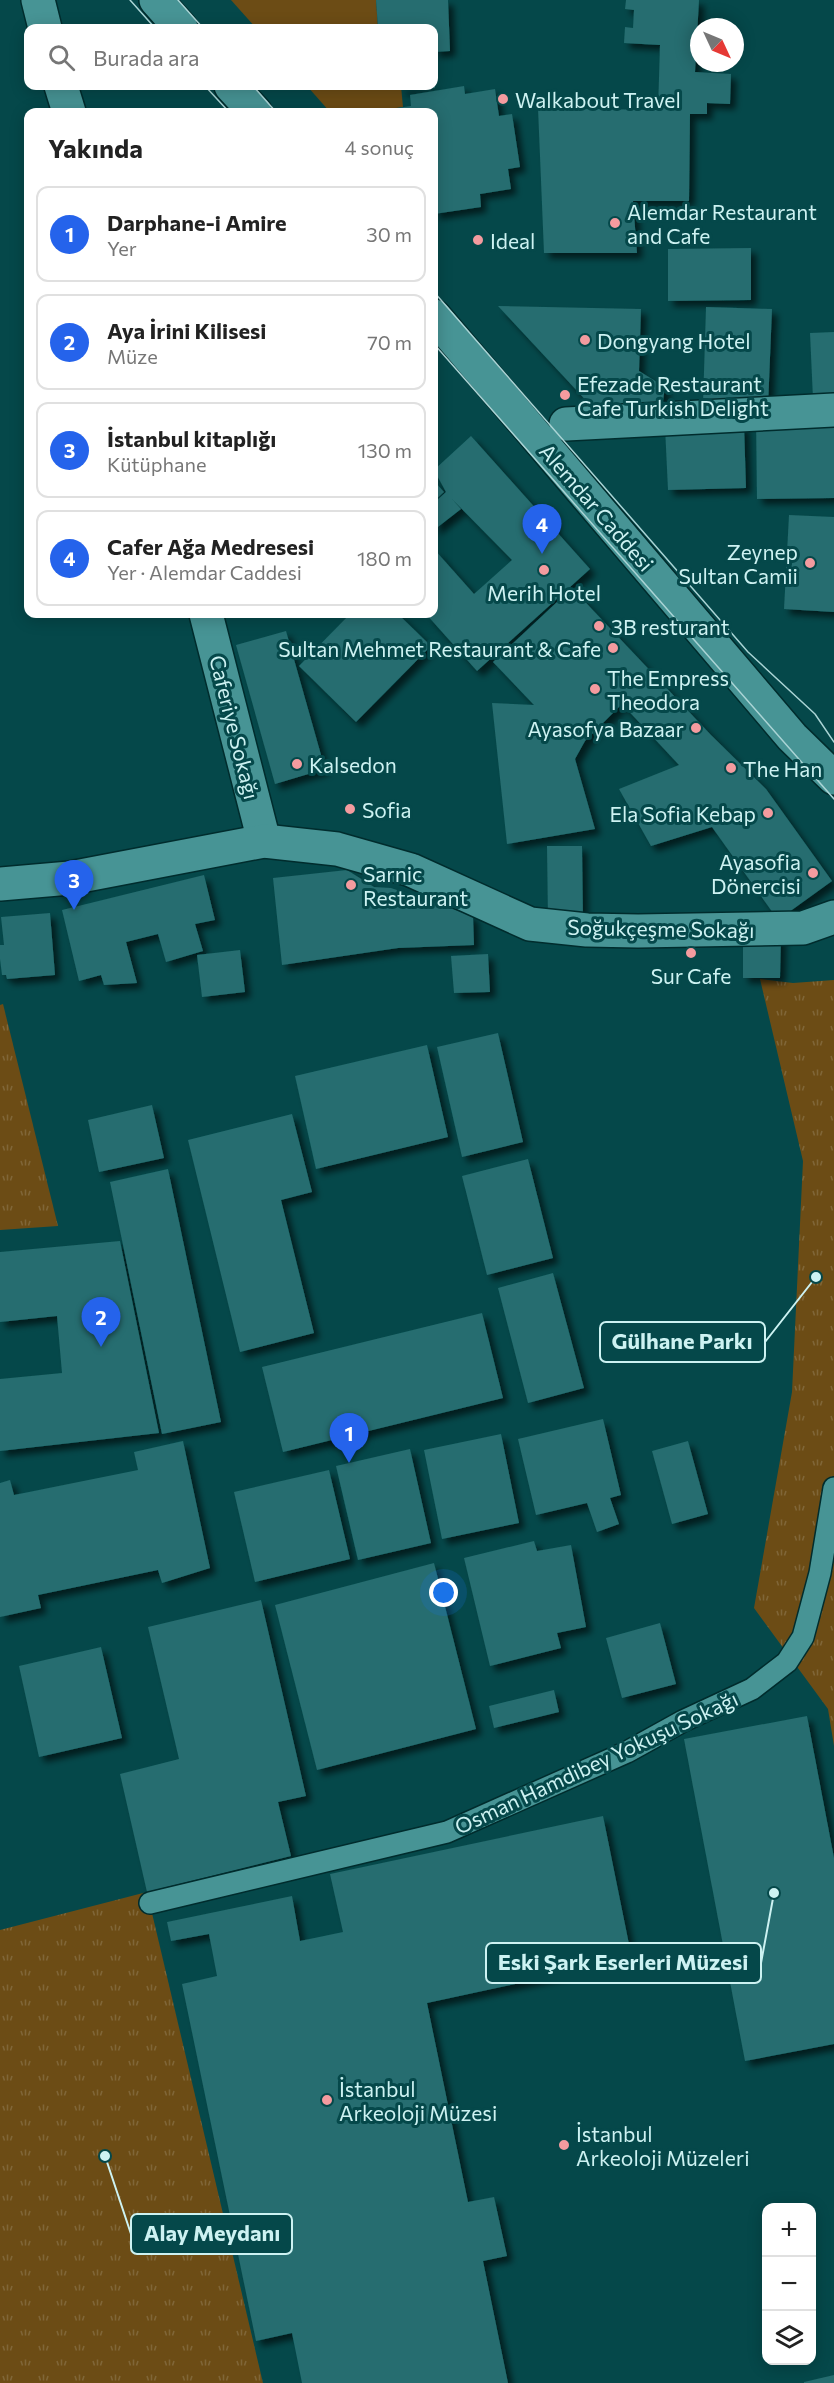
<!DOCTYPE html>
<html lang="tr">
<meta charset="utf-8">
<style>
:root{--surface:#fff;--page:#f2f2f2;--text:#222;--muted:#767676;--line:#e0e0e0;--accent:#2563eb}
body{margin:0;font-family:Commissioner,sans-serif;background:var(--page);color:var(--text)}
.controls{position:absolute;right:18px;bottom:18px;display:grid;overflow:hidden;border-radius:12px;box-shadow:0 3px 15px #0003}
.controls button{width:54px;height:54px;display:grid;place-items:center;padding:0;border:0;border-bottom:2px solid var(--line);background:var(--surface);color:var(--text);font:30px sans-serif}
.compass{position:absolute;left:690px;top:18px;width:54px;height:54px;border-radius:50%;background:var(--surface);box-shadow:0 3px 15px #0003;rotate:134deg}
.you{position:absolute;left:444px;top:1593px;width:21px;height:21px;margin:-15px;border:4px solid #fff;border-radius:50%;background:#1a73e8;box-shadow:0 0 0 9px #1a73e833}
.badge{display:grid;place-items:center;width:39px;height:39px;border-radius:50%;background:var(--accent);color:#fff;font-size:20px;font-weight:700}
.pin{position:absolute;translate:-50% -50px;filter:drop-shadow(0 2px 3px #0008)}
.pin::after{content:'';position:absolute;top:32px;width:21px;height:18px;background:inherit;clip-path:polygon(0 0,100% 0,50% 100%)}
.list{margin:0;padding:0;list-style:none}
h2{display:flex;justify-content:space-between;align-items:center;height:78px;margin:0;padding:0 24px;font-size:26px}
h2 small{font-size:20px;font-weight:400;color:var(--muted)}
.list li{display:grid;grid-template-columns:39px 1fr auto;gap:18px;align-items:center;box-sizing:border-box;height:96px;margin:0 12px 12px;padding:0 12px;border:2px solid var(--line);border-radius:12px}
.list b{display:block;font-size:22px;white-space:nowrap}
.list p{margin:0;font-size:20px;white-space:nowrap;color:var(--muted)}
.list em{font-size:20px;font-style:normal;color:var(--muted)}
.icon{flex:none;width:33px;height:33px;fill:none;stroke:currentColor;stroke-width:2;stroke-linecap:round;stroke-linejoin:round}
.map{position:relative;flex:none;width:834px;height:2383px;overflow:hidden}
.search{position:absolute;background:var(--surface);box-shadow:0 3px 15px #0003;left:24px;top:24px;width:414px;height:66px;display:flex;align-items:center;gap:15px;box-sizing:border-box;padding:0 21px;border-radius:12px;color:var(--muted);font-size:22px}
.panel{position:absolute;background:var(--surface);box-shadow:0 3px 15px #0003;left:24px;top:108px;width:414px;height:510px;border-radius:12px}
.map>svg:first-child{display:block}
</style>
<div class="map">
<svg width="834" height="2383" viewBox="0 0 834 2383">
<defs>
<pattern id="grass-tufts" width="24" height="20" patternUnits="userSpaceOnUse" patternTransform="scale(1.5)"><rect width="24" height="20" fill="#6c4c15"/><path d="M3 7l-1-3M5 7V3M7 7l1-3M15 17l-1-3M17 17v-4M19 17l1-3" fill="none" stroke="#806638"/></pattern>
<filter id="shadow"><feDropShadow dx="5.5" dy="5.5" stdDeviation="3" flood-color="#0009"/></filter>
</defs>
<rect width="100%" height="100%" fill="#05484a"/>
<!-- grass -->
<g fill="url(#grass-tufts)">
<polygon points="760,979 793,983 834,980 834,1746 828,1709 754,1608 792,1392 803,1161"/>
<polygon points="3,1004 58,1226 0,1230 0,1005"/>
<polygon points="147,1892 263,2383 0,2383 0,1930"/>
</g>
<!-- garden -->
<g fill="#6c4c15">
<polygon points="231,0 376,0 378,28 256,28"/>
<polygon points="307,86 401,86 403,107 376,111 330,112"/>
</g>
<!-- building -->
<g fill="#256d6f" filter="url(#shadow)">
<polygon points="376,0 448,0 450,51 434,52 434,28 378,28"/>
<polygon points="626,0 699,0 695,72 731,74 730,104 707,103 707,114 690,114 689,201 633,201 637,253 544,253 538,108 658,110 660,45 624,43 625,27 633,28 634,10 625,9"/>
<polygon points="401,86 435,86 435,88 401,90"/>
<polygon points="464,86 465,94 495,89 499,116 512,114 520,167 508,169 511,189 480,194 481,207 434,214 434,112 377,111 411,106 410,95"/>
<polygon points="751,248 751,300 668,301 668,249"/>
<polygon points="498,306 641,309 639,371 665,387 662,407 593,408"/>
<polygon points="706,307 772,309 768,406 703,404"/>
<polygon points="834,332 834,398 813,399 810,333"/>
<polygon points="834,416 834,498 757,499 756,417"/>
<polygon points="744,425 746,488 668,490 665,427"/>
<polygon points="471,436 590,569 477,671 426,614 434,614 434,549 474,594 512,560 452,499 461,509 434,530 434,503 446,492 434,470"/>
<polygon points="434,481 444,492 434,501"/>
<polygon points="789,515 834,517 834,612 784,609"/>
<polygon points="572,588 711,735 766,789 832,881 778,920 712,827 651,846 619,789 679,765 622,704 585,741 575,759 595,829 507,844 492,703 534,705 493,662"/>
<polygon points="350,614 398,614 431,646 356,722 299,666"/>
<polygon points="286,631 325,769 275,784 236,645"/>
<polygon points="547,846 582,846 583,921 548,921"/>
<polygon points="347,870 374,887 391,888 473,916 474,945 398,948 282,965 273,878"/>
<polygon points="204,875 215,920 195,924 203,951 166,962 158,934 126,942 137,983 104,985 101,975 79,981 62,910"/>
<polygon points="50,913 55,975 7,979 6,975 2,975 0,959 0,945 4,945 1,917"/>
<polygon points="743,935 781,935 780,978 743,978"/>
<polygon points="240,950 245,992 202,997 197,955"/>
<polygon points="488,954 490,992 454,993 451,956"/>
<polygon points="498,1033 523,1142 462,1157 437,1047"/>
<polygon points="427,1045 448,1137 316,1169 295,1076"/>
<polygon points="152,1105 164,1158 99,1172 88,1120"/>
<polygon points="292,1114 312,1192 281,1200 314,1333 240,1352 188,1140"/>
<polygon points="528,1159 553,1258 487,1275 462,1176"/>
<polygon points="168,1169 221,1422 162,1434 110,1182"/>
<polygon points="120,1241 159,1433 0,1451 0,1379 62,1373 57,1316 0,1322 0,1252"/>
<polygon points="553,1273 584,1388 528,1403 498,1288"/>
<polygon points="482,1313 503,1398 283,1452 262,1367"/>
<polygon points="603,1419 621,1495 610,1498 619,1524 597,1532 587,1503 536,1515 518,1439"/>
<polygon points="501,1434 519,1523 442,1539 424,1450"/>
<polygon points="183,1441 210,1568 162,1583 158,1570 38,1595 41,1608 0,1617 0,1483 10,1480 14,1495 138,1470 134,1452"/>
<polygon points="688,1441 708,1514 672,1524 652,1451"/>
<polygon points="410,1449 431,1543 358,1560 336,1466"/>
<polygon points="329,1470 350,1559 255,1582 234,1492"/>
<polygon points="534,1541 537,1551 571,1545 586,1627 557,1633 561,1648 490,1666 464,1558"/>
<polygon points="434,1563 476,1729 317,1770 275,1605"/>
<polygon points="261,1600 306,1796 278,1802 291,1856 147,1892 120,1774 179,1759 148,1627"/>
<polygon points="660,1623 676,1684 622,1698 606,1638"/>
<polygon points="101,1647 122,1738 39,1757 19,1666"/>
<polygon points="554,1690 559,1712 494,1728 489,1706"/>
<polygon points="807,1716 834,1858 834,2044 745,2061 684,1739"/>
<polygon points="603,1816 632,1959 427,2003 468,2202 494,2197 507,2256 483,2261 508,2383 302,2383 292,2333 256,2341 182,1984 217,1976 209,1934 171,1941 167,1922 292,1896 300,1941 343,1932 330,1874"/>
<polygon points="834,2375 834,2383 804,2383 804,2382"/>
</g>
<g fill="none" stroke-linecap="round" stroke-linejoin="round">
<defs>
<polyline id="lane" points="150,1903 447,1832 627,1752 683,1721 752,1689 787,1662 803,1637 820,1573 834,1488"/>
<g id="street">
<polyline points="38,0 45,28"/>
<polyline points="156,0 181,28"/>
<polyline points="61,86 69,112"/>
<polyline points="231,86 255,112"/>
<polyline points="434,316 792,737 834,778"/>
<polyline points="566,424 834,410"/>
<polyline points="206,614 264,841"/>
<polyline points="0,884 70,878 264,841 337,849 411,870 530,924 587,930 638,931 803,928 834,917"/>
</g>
</defs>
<!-- lane casing -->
<use href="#lane" stroke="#002c2d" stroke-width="24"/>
<!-- street casing -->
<use href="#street" stroke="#002c2d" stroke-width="36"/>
<!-- lane -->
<use href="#lane" stroke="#479495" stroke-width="21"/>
<!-- street -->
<use href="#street" stroke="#479495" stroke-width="33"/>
<!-- tram -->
<g stroke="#aad4d5" stroke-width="1.5">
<polyline points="130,0 155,28"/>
<polyline points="178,0 203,28"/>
<polyline points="205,86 229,112"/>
<polyline points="253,86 276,112"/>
<polyline points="434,292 748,652 815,714 834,742"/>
<polyline points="434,344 834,799"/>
</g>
</g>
<!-- markers -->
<g fill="#f49b9f" stroke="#05484a" stroke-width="2">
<circle cx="503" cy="99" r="6"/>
<circle cx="615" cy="223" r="6"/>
<circle cx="478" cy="240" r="6"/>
<circle cx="585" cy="340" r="6"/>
<circle cx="565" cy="395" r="6"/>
<circle cx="810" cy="563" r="6"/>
<circle cx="544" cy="570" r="6"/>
<circle cx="599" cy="626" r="6"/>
<circle cx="613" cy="648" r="6"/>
<circle cx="595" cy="689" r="6"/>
<circle cx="696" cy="728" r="6"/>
<circle cx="297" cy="764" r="6"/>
<circle cx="731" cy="768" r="6"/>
<circle cx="350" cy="809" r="6"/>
<circle cx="768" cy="813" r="6"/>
<circle cx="813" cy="873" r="6"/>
<circle cx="351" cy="885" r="6"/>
<circle cx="691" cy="953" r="6"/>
<circle cx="327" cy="2100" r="6"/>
<circle cx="564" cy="2145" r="6"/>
</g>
<g text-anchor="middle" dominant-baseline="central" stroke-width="6" stroke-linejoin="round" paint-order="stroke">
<!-- poi labels -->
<g font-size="21" fill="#cdf2f2" stroke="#05484a" text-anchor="start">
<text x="515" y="99">Walkabout Travel</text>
<text x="627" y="211">Alemdar Restaurant<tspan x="627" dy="24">and Cafe</tspan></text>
<text x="490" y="240">Ideal</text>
<text x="597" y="340">Dongyang Hotel</text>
<text x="577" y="383">Efezade Restaurant<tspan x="577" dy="24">Cafe Turkish Delight</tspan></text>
<text x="798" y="551" text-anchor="end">Zeynep<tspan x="798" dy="24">Sultan Camii</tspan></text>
<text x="544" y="592" text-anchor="middle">Merih Hotel</text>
<text x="611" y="626">3B resturant</text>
<text x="601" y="648" text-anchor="end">Sultan Mehmet Restaurant &amp; Cafe</text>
<text x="607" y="677">The Empress<tspan x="607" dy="24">Theodora</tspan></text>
<text x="684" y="728" text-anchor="end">Ayasofya Bazaar</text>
<text x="309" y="764">Kalsedon</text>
<text x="743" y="768">The Han</text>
<text x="362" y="809">Sofia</text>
<text x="756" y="813" text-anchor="end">Ela Sofia Kebap</text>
<text x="801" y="861" text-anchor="end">Ayasofia<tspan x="801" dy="24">Dönercisi</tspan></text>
<text x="363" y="873">Sarnic<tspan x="363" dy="24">Restaurant</tspan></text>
<text x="691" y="975" text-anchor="middle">Sur Cafe</text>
<text x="339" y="2088">İstanbul<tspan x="339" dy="24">Arkeoloji Müzesi</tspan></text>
<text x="576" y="2133">İstanbul<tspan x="576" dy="24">Arkeoloji Müzeleri</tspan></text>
</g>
<!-- street labels -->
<g font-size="21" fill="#cdf2f2" stroke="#05484a">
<text transform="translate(597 507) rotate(49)">Alemdar Caddesi</text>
<text transform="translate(235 727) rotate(76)">Caferiye Sokağı</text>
<text transform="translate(661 928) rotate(1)">Soğukçeşme Sokağı</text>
<text transform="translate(596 1762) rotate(-25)">Osman Hamdibey Yokuşu Sokağı</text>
</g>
</g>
<!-- callouts -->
<path fill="none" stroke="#cdf2f2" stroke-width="2" d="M816 1277L765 1342M774 1893L761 1963M105 2156L131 2234"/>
<g fill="#cdf2f2" stroke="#05484a" stroke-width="2">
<circle cx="816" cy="1277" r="6"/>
<circle cx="774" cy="1893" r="6"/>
<circle cx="105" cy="2156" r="6"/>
</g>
<g fill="#05484a" stroke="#cdf2f2" stroke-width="2">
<rect x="600" y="1322" width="165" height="40" rx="6"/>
<rect x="486" y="1943" width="275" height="40" rx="6"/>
<rect x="131" y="2214" width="161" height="40" rx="6"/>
</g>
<g font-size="22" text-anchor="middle" font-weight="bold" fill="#cdf2f2">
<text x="682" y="1349">Gülhane Parkı</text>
<text x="623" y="1970">Eski Şark Eserleri Müzesi</text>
<text x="212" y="2241">Alay Meydanı</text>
</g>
</svg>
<div class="controls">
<button>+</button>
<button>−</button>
<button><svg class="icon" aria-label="layers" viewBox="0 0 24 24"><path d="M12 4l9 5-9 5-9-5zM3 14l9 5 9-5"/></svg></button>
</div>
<svg class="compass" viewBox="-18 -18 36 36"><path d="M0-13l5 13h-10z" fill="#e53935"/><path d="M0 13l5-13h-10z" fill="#767676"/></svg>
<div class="you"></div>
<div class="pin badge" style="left:349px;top:1463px">1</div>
<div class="pin badge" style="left:101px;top:1347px">2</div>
<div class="pin badge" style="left:74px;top:910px">3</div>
<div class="pin badge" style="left:542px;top:554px">4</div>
<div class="search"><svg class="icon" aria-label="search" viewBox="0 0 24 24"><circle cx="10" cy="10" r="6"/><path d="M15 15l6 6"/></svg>Burada ara</div>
<section class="panel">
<h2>Yakında<small>4 sonuç</small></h2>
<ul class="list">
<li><span class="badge">1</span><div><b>Darphane-i Amire</b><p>Yer</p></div><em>30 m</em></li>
<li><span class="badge">2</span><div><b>Aya İrini Kilisesi</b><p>Müze</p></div><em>70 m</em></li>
<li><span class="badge">3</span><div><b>İstanbul kitaplığı</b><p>Kütüphane</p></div><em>130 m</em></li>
<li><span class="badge">4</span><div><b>Cafer Ağa Medresesi</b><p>Yer · Alemdar Caddesi</p></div><em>180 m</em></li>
</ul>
</section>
</div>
